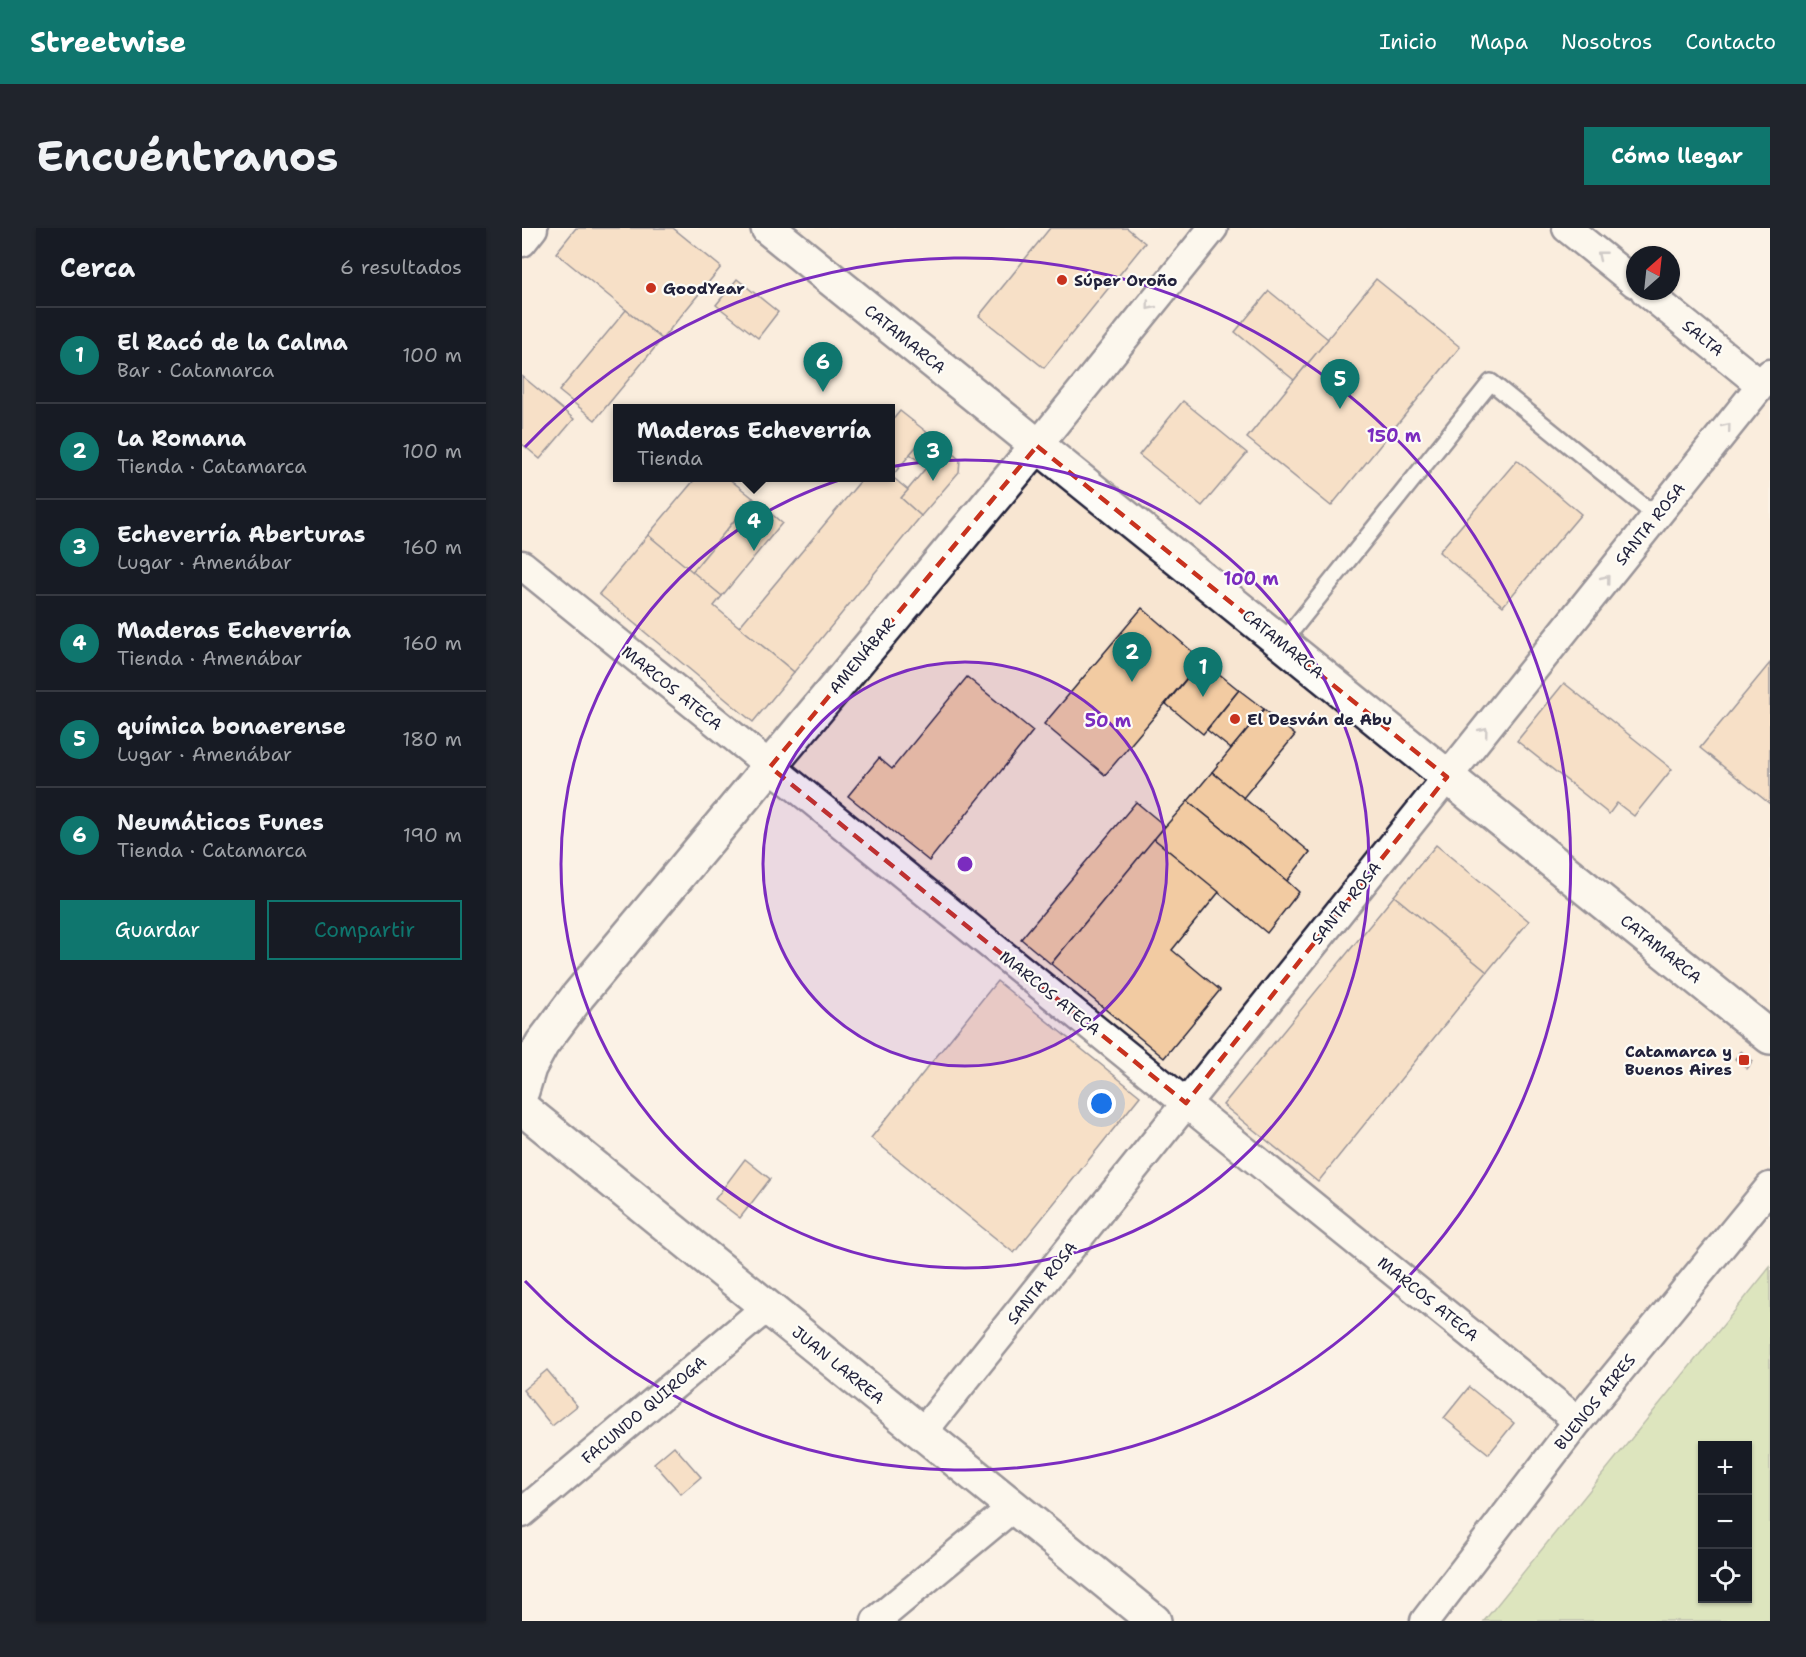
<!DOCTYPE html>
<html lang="es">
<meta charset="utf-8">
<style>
:root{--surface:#171b24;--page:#20242c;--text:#f1f3f6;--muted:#9ea1a6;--line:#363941;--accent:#0f766e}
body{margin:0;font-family:"Shantell Sans",sans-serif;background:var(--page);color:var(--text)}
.controls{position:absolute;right:18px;bottom:18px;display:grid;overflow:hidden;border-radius:0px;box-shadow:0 2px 4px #0004}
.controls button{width:54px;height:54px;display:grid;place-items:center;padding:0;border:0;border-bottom:2px solid var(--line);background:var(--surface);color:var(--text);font:30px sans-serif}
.compass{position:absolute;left:1104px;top:18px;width:54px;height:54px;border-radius:50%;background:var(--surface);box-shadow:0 2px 4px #0004;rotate:27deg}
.you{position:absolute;left:580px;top:876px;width:21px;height:21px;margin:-15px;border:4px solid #fff;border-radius:50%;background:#1a73e8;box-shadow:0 0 0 9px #1a73e833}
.badge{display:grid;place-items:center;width:39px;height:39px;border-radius:50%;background:var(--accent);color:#fff;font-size:20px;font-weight:700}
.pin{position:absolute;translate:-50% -50px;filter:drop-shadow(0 2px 3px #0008)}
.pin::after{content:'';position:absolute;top:32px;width:21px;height:18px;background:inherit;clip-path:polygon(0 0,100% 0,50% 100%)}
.popup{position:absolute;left:91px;top:176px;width:282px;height:78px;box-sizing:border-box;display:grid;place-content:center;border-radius:0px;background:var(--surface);filter:drop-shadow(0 2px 4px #0005);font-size:20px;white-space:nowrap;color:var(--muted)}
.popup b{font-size:22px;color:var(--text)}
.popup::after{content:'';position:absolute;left:50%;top:100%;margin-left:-12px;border:12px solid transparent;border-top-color:var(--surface)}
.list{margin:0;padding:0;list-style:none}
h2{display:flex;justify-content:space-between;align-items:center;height:78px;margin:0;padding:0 24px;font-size:26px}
h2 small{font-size:20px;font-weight:400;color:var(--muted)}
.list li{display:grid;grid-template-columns:39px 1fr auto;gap:18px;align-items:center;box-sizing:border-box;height:96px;padding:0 24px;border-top:2px solid var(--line)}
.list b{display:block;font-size:22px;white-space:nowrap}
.list p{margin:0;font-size:20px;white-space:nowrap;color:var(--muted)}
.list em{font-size:20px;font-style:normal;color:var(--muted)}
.actions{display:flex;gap:12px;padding:18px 24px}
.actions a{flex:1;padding:14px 0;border:2px solid var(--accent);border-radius:0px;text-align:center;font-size:21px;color:var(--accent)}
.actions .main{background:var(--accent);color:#fff}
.icon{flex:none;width:33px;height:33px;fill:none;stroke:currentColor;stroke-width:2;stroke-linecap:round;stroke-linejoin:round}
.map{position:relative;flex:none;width:1248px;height:1393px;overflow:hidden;border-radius:0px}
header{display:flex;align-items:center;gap:36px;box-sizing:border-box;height:84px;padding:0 30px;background:var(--accent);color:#fff}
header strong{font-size:28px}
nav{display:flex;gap:33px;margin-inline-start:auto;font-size:21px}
.intro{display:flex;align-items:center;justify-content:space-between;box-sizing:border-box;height:144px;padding:0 36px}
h1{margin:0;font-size:42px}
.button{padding:15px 27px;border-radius:0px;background:var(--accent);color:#fff;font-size:21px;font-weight:700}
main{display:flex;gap:36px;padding:0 36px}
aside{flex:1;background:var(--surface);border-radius:0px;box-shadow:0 2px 4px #0004}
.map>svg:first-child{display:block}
</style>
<header>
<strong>Streetwise</strong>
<nav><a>Inicio</a><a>Mapa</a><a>Nosotros</a><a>Contacto</a></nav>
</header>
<div class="intro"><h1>Encuéntranos</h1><a class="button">Cómo llegar</a></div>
<main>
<aside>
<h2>Cerca<small>6 resultados</small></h2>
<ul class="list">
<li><span class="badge">1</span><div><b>El Racó de la Calma</b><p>Bar · Catamarca</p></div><em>100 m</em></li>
<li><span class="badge">2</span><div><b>La Romana</b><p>Tienda · Catamarca</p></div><em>100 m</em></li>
<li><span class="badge">3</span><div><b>Echeverría Aberturas</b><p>Lugar · Amenábar</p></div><em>160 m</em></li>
<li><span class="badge">4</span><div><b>Maderas Echeverría</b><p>Tienda · Amenábar</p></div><em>160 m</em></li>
<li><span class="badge">5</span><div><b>química bonaerense</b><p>Lugar · Amenábar</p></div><em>180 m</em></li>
<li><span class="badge">6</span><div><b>Neumáticos Funes</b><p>Tienda · Catamarca</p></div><em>190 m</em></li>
</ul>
<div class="actions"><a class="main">Guardar</a><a>Compartir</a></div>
</aside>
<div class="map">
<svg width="1248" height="1393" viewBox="0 0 1248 1393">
<rect width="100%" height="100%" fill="#fbf2e6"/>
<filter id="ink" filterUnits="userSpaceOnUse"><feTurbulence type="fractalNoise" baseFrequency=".0167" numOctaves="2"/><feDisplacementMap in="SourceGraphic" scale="12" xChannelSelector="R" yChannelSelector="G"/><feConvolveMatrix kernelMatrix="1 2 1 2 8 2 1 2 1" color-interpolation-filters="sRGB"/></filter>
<g filter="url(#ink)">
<!-- built -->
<path fill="#f8e6d2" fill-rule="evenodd" d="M11 0H1045L1248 146V959L1056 1193 0 337V14ZM95 180H368V250H95Z"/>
<!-- green -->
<path fill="#b9d68f" stroke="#6e7c65" stroke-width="1.5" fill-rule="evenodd" d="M1248 1039V1393H962ZM1180 1218H1226V1370H1180Z"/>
<!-- building -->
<g fill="#f2cba2" stroke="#22223b" stroke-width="1.5">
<polygon points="54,0 151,0 199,39 140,111 34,25"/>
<polygon points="528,0 605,0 623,15 522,140 457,88"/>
<polygon points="215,51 256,84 236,110 194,77"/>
<polygon points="854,51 938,119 809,278 725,210"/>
<polygon points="747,63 806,111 772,152 713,104"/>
<polygon points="104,82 140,111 73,192 37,163"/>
<polygon points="0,148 52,191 18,231 0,216"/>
<polygon points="661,173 725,225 680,278 617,227"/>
<polygon points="378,183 406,205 370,248 368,247 368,195"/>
<polygon points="406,205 422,218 404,239 388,226"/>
<polygon points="422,218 438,232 437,244 399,288 379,270"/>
<polygon points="995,232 1059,286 981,378 917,324"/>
<polygon points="368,247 386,262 379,270 399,288 272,444 217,399 341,250 368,250"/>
<polygon points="174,250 206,250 231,270 170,344 126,307"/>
<polygon points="231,270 260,295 200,368 170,344"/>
<polygon points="126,307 200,368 192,378 272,444 231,494 77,366"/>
<polygon points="620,380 680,432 583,547 522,496"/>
<polygon points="680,432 717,462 681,506 644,476"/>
<polygon points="1248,435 1248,576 1178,520"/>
<polygon points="445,449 511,503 407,633 326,568 357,530 370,541"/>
<polygon points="1042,455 1150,541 1112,588 1095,575 1087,586 995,513"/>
<polygon points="717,462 742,481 709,521 685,502"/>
<polygon points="742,481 773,507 721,570 690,544"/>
<polygon points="690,544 788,624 765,653 666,573"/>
<polygon points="666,573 765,653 777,664 745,705 632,611"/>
<polygon points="614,574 643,598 529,736 499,711"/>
<polygon points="632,611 697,664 650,722 698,762 642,830 529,736"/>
<polygon points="914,617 1007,693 965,744 872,668"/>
<polygon points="872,668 965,744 796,954 701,877"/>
<polygon points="475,753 618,868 492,1025 349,910"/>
<polygon points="1219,823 1231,833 1225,841 1213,831"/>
<polygon points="223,931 248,951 218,990 193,971"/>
<polygon points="25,1142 55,1178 30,1198 1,1162"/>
<polygon points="947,1159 992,1195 967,1226 922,1190"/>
<polygon points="152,1218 179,1249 159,1266 132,1235"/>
</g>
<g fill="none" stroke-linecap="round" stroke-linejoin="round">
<defs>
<polyline id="service" points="760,415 969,154 1134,288"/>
<g id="minor">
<polyline points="1045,0 1113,55"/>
<polyline points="0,14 11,0"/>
<polyline points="1123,63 1239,157"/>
<polyline points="515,218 691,0"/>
<polyline points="0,337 1056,1193"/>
<polyline points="400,1205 1248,146"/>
<polyline points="0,1285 245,1079"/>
<polyline points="354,1393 491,1279"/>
<polyline points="903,1393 1056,1193 1248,959"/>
</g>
<g id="tertiary">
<polyline points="0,863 7,840 20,816 56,768 515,218"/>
<polyline points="0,880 632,1393"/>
</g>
<polyline id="primary" points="246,0 1248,809"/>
</defs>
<!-- service casing -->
<use href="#service" stroke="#22223b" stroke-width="20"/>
<!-- minor casing -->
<use href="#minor" stroke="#22223b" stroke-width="33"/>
<!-- tertiary casing -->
<use href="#tertiary" stroke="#22223b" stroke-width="38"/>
<!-- primary casing -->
<use href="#primary" stroke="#22223b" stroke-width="38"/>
<!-- service -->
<use href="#service" stroke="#fdfcf7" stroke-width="15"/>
<!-- minor -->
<use href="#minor" stroke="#fdfcf7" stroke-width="28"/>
<!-- tertiary -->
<use href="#tertiary" stroke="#fdfcf7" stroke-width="33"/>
<!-- primary -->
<use href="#primary" stroke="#fdfcf7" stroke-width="33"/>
</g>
<!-- one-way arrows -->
<defs><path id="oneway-chevron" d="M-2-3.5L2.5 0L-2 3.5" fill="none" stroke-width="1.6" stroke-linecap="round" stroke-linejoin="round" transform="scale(1.5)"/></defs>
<g stroke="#9a9aa2">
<use href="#oneway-chevron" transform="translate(1079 27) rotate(-141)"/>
<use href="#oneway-chevron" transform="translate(628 78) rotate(129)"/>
<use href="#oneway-chevron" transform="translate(1205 199) rotate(-51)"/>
<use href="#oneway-chevron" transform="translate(1084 351) rotate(-51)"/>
<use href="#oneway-chevron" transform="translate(962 503) rotate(-51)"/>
</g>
</g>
<!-- marked area -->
<path d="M0 0H1248V1393H0ZM515 218 925 549 664 875 248 539Z" fill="#fbf2e6" fill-opacity=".55" fill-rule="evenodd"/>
<path fill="none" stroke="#c8321e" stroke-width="4.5" stroke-dasharray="12 8" stroke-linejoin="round" d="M515 218 925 549 664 875 248 539Z"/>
<!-- distance rings -->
<circle cx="443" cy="636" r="202" fill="#7b2cbf" fill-opacity=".12"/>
<g fill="none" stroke="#7b2cbf" stroke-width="3">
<circle cx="443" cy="636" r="202"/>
<circle cx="443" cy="636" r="404"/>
<path d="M3 219A606 606 0 1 1 3 1053"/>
</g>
<!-- markers -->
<g fill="#c8321e" stroke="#fdfcf7" stroke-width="2">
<circle cx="540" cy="52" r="6"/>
<circle cx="129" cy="60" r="6"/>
<circle cx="713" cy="491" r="6"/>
<rect x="1216" y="826" width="12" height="12" rx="3"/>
</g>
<g text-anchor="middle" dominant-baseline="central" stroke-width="4.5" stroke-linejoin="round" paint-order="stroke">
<!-- poi labels -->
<g font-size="16" font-weight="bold" fill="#22223b" stroke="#fdfcf7" text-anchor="start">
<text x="552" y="52">Súper Oroño</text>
<text x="141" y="60">GoodYear</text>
<text x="725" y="491">El Desván de Abu</text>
<text x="1210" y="823" text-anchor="end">Catamarca y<tspan x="1210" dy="18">Buenos Aires</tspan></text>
</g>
<!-- street labels -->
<g font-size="16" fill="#22223b" stroke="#fdfcf7">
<text transform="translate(1181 110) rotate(39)">SALTA</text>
<text transform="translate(383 111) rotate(39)">CATAMARCA</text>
<text transform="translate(1128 296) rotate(-51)">SANTA ROSA</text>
<text transform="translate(761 416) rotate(39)">CATAMARCA</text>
<text transform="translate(340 428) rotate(-50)">AMENÁBAR</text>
<text transform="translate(150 460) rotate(39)">MARCOS ATECA</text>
<text transform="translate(824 675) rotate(-51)">SANTA ROSA</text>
<text transform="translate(1139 721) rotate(39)">CATAMARCA</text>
<text transform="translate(528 765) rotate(39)">MARCOS ATECA</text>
<text transform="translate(520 1055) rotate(-51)">SANTA ROSA</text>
<text transform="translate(906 1071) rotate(39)">MARCOS ATECA</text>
<text transform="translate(316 1137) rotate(39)">JUAN LARREA</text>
<text transform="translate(1073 1174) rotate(-51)">BUENOS AIRES</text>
<text transform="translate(122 1182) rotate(-40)">FACUNDO QUIROGA</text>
</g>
</g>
<circle cx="443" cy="636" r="9" fill="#7b2cbf" stroke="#fdfcf7" stroke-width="3"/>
<g font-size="18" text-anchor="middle" font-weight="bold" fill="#7b2cbf" stroke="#fdfcf7" stroke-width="4.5" stroke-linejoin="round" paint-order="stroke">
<text x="872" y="214">150 m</text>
<text x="729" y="357">100 m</text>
<text x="586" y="499">50 m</text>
</g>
</svg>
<div class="controls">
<button>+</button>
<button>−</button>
<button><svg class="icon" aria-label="locate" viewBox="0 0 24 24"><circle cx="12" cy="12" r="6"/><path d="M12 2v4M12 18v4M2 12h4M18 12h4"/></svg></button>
</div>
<svg class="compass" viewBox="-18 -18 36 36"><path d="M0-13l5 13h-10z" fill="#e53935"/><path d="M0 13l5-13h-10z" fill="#9ea1a6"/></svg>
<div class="you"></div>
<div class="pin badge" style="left:681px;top:469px">1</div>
<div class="pin badge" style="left:610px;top:454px">2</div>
<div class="pin badge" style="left:411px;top:253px">3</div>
<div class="pin badge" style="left:232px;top:323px">4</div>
<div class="popup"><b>Maderas Echeverría</b>Tienda</div>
<div class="pin badge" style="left:818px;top:181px">5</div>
<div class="pin badge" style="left:301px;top:164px">6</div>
</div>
</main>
